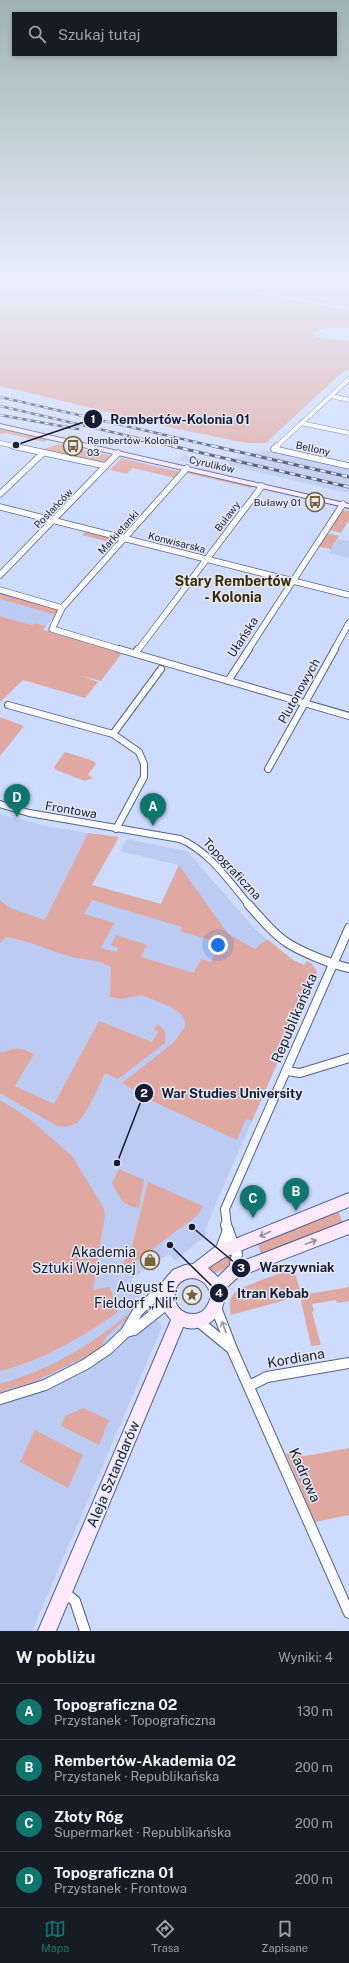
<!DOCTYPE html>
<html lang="pl">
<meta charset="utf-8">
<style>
:root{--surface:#171b24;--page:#242831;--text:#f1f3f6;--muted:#9ea1a6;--line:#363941;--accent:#0f766e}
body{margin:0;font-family:"Public Sans",sans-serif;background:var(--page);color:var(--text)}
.you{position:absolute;left:218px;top:945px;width:14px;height:14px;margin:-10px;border:3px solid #fff;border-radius:50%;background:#1a73e8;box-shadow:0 0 0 6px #1a73e833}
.badge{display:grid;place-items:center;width:26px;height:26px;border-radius:50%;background:var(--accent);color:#fff;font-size:13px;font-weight:700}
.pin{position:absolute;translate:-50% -33px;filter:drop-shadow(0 1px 2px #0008)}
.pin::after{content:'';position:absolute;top:21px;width:14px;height:12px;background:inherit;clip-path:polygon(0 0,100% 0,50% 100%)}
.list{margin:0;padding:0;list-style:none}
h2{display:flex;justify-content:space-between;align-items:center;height:52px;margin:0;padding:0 16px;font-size:17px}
h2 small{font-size:13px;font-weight:400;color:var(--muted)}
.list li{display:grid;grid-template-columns:26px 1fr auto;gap:12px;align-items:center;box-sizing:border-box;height:56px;padding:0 16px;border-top:1px solid var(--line)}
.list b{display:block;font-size:15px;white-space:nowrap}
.list p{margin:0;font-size:13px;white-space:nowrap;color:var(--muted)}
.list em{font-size:13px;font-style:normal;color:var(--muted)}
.icon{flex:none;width:22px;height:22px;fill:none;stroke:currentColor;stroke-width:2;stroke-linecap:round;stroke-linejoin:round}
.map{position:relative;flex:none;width:349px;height:1631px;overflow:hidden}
.search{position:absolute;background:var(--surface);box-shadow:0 2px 6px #0003;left:12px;right:12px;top:12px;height:44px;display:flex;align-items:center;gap:10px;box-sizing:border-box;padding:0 14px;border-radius:0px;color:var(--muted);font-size:15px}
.sheet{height:276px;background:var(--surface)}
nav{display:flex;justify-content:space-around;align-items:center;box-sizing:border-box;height:56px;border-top:1px solid var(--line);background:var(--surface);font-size:11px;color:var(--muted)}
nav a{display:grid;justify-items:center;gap:2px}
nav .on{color:var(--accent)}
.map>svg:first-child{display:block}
</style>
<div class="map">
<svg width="349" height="1631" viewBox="0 0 349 1631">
<rect width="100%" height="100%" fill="#cddbff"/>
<!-- built -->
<g fill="#bccbf1">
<polygon points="269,451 349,468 349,493 231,466 224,465 219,470 179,460 184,455 225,463 254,452"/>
<polygon points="338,539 349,541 349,558 329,553"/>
<polygon points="0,599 56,615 46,626 36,623 31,625 0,616"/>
<polygon points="0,814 51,827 88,833 65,880 92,885 161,904 179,865 120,851 127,839 187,851 255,929 267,939 255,949 315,977 213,1210 205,1231 208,1233 175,1261 169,1254 131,1279 162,1327 32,1631 0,1631"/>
</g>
<!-- green -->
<g fill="#dfa9a1" fill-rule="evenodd">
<path d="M0 285H197L196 287H198L213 285 349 310V328H325L312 333C318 341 339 339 349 341V370H346L337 377 266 443H246L178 429 0 386Z"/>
<polygon points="219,285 349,285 349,308 344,307"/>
<polygon points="0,429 45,438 47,440 43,442 6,433 0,434"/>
<polygon points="59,444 112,456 105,463 41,450"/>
<polygon points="121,458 180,472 175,478 133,468 127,474 110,470"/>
<polygon points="190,471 253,485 251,488 186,473"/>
<polygon points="341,510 349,511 349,520 341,533 329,530"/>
<polygon points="86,531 118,539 119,541 107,554 105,553 107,550 103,549 109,542 82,535"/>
<polygon points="327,533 339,536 331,549 320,547 319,545"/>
<polygon points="0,592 58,609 58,610 56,615 0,599"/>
<polygon points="0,616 31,625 36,623 46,626 43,630 122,653 101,681 83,676 98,682 85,698 23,680 0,702"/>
<polygon points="0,717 24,726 0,756"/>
<polygon points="65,752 94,761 96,764 88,775 93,778 85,781 56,770 54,767"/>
<path d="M88 833 119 837 92 885 161 904 179 865 228 934 255 949 267 939 293 960 304 965 307 961 312 964 317 972 252 1121 246 1119 237 1140 152 1101 144 1103 137 1092 122 1083 173 1043 185 1027V1021L182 1015 173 1008 142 995 122 999 110 997 111 967C98 959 83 960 69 956 47 950 29 940 6 937L0 943V900L10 908 45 920ZM92 900 182 927 180 931 219 943 211 962 201 959 194 973 141 957 147 945 116 935 111 945 118 948 116 952 101 948 114 923 84 914Z"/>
<path d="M99 1021 152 1042 158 1032 154 1030 157 1024C166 1029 166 1034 165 1043L118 1079 105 1073C99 1086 88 1112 79 1121 73 1127 62 1128 55 1125L0 1093V1052C6 1053 8 1050 13 1049 19 1047 28 1051 34 1054L15 1086 54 1104Z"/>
<path d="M0 1100 26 1116 72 1156 94 1192 104 1209 105 1215 93 1290 110 1287 118 1312C82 1337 44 1360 0 1371Z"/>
<path d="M119 1169 144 1180 139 1208C122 1206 120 1198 112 1183Z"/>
<polygon points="148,1182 203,1206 198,1215 124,1270 121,1266 131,1250"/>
<polygon points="338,1211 343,1223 261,1254 257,1242"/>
<polygon points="232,1252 231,1265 214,1274 205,1268"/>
<path d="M293 1268 302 1295 349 1287V1301L337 1303 336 1300 312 1304 314 1311 312 1312 321 1345 311 1346 300 1296 231 1315C228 1304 230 1296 238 1289Z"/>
<path d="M127 1315 128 1317 106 1337 101 1347 87 1356 36 1381 0 1392V1384C48 1370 89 1347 127 1315Z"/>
<polygon points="83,1408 109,1420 99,1445 61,1426 65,1416"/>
<polygon points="35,1430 83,1455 68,1488 20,1462"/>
<polygon points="349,1448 349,1515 315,1522 286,1454 298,1450 300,1455 305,1456"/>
</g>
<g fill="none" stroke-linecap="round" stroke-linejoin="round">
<defs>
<g id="street-far4">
<polyline points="331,396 349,400"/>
<polyline points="301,423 349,433"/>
<polyline points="0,443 18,447"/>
<polyline points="276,447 349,379"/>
</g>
<g id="street-far3">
<polyline points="13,446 106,466"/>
<polyline points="274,449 277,446"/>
<polyline points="274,449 349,466"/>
<polyline points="0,494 43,453"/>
<polyline points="0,507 349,595"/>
<polyline points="0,575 118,453"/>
<polyline points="0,590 62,608"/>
<polyline points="122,650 52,629 62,608 187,468"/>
<polyline points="138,650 262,486"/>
<polyline points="248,650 343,504"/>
<polyline points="334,650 349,623"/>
</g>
<g id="street-far2">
<polyline points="119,649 349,716"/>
<polyline points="135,653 138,649"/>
<polyline points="228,681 249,649"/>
<polyline points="8,705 113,734 139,752 144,764 144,777 116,829"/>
<polyline points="113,734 161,669"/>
<polyline points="268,769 335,649"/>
<path d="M0 804 29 813 180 839C209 851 229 881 249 905"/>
</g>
<g id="street-far1">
<path d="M248 904C260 917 271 932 286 942 301 952 331 964 349 968"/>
<polyline points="287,1071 300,1073 349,1058"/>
<polyline points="227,1226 225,1209 349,928"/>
</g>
<g id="street">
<polyline points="226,1225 237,1254 234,1270"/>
<polyline points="220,1252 228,1230"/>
<polyline points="215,1305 232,1349 349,1613"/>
<polyline points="198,1321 232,1349"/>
<polyline points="126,1332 138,1311 169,1283"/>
<polyline points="249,1386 267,1377 349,1363"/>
<polyline points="0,1399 45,1385 86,1364 108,1349 126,1332 134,1330 168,1303"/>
<polyline points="64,1592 75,1601 85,1631"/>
</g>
<g id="secondary">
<polygon points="0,424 349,504 349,508 0,428"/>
<path d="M349 1193V1207L225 1257 208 1268 218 1277 228 1267 349 1220V1234L238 1277 224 1290C228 1314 205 1334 183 1327L56 1631H38L171 1320 164 1311 160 1296 165 1279 173 1270 185 1265 193 1264 215 1247ZM192 1278C205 1279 215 1292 208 1304 205 1310 200 1314 194 1314 169 1315 168 1279 192 1278Z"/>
</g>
</defs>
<!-- street-far4 casing -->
<use href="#street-far4" stroke="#4f6194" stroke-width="5"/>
<!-- street-far3 casing -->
<use href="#street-far3" stroke="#4f6194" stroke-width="7"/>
<!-- street-far2 casing -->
<use href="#street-far2" stroke="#4f6194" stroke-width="8"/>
<!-- street-far1 casing -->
<use href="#street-far1" stroke="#4f6194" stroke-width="10"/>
<!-- street casing -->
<use href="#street" stroke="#4f6194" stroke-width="12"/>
<!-- secondary casing -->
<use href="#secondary" stroke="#4f6194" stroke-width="2"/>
<!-- street-far4 -->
<use href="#street-far4" stroke="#fff" stroke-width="4"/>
<!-- street-far3 -->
<use href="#street-far3" stroke="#fff" stroke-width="5.5"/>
<!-- street-far2 -->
<use href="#street-far2" stroke="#fff" stroke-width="6"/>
<!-- street-far1 -->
<use href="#street-far1" stroke="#fff" stroke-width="8"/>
<!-- street -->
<use href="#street" stroke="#fff" stroke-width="10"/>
<!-- secondary -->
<use href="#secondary" fill="#fde9fb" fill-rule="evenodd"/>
<defs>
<g id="rail-far1">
<polyline points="0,397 217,447"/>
<polyline points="0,406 176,447"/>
<polyline points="0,415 78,429"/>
</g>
<g id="rail">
<polyline points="172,446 349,487"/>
<polyline points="213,446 349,477"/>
</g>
</defs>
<!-- rail-far1 casing -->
<use href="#rail-far1" stroke="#394159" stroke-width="2.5"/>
<!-- rail casing -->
<use href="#rail" stroke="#394159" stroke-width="3"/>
<!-- rail-far1 -->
<use href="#rail-far1" stroke="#e4e8f5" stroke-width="1.5" stroke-dasharray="4.5" stroke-linecap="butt"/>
<!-- rail -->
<use href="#rail" stroke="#e4e8f5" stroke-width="2" stroke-dasharray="5.5" stroke-linecap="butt"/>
</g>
<!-- one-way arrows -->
<defs><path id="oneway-shaft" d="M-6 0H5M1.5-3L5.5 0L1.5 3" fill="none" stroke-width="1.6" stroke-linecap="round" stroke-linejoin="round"/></defs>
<g stroke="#958da1">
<use href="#oneway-shaft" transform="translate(265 1234) rotate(156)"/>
<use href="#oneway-shaft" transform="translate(311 1242) rotate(-21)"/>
</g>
<use stroke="#9699a3" href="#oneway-shaft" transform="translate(224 1327) rotate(-110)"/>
<!-- sky -->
<linearGradient id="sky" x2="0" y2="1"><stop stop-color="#9fb3b3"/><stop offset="0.55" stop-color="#e8efff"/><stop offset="1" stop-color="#e8efff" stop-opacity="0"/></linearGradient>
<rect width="349" height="514" fill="url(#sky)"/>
<!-- icons -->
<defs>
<symbol id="bus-ring" viewBox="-11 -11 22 22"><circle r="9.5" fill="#e4e8f5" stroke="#776433" stroke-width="1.5"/><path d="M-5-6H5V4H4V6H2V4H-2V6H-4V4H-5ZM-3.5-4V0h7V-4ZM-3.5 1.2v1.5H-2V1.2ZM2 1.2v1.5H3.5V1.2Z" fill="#776433"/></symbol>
<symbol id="shop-ring" viewBox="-11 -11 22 22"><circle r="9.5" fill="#e4e8f5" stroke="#776433" stroke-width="1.5"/><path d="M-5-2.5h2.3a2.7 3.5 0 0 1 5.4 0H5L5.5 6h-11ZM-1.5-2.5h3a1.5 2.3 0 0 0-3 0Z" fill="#776433"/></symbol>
<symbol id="sight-ring" viewBox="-11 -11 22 22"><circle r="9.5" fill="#e4e8f5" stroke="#776433" stroke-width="1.5"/><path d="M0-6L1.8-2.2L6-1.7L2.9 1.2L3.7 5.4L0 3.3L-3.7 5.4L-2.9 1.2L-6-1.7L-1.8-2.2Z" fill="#776433"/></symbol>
</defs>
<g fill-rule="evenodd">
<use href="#bus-ring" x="62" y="435" width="22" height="22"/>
<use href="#bus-ring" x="304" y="491" width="22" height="22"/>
<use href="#shop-ring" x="139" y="1249" width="22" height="22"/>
<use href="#sight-ring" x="181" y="1284" width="22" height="22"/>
</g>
<g text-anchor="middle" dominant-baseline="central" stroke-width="3" stroke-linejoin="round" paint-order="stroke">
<!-- far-poi labels -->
<g font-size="10" fill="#161d32" stroke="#e4e8f5" text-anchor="start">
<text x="87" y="440">Rembertów-Kolonia<tspan x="87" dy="12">03</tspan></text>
<text x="301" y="502" text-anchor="end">Buławy 01</text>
</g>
<!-- far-street labels -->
<g font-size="10" fill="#161d32" stroke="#e4e8f5">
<text transform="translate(313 448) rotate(12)">Bellony</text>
<text transform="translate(212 464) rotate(13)">Cyrulików</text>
<text transform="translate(53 508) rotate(-46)">Posłańców</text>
<text transform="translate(227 516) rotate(-53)">Buławy</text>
<text transform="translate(118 532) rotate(-48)">Markietanki</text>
<text transform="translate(177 542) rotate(14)">Konwisarska</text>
</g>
<!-- street labels -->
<g font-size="12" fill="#161d32" stroke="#e4e8f5">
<text transform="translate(243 637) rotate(-57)">Ułańska</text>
<text transform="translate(299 691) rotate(-61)">Plutonowych</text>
<text transform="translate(71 810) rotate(10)">Frontowa</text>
<text transform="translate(232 869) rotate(47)">Topograficzna</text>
</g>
<!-- quarter labels -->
<g font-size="14" font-weight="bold" fill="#382a00" stroke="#e4e8f5">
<text x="233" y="581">Stary Rembertów<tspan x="233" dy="16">- Kolonia</tspan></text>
</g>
<!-- near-street labels -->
<g font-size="14" fill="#161d32" stroke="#e4e8f5">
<text transform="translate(294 1018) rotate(-67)">Republikańska</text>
<text transform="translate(296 1358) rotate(-10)">Kordiana</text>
<text transform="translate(113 1474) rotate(-67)">Aleja Sztandarów</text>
<text transform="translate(305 1475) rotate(66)">Kadrowa</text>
</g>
<!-- near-poi labels -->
<g font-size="14" fill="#161d32" stroke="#e4e8f5" text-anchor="end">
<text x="136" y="1252">Akademia<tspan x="136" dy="16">Sztuki Wojennej</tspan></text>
<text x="178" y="1287">August E.<tspan x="178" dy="16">Fieldorf „Nil”</tspan></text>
</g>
</g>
<!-- callouts -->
<path fill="none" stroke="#161d32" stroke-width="1.5" d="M16 445L93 419M117 1163L144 1093M192 1227L241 1268M170 1245L219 1293"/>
<g fill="#161d32" stroke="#e4e8f5" stroke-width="1.5">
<circle cx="16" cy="445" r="4"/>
<circle cx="117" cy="1163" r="4"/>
<circle cx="192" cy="1227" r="4"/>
<circle cx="170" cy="1245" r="4"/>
<circle cx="93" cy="419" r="10"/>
<circle cx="144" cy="1093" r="10"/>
<circle cx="241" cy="1268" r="10"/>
<circle cx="219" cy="1293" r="10"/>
</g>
<g font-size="12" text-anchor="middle" font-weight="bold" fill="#fff">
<text x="93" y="423">1</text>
<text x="144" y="1097">2</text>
<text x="241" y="1272">3</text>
<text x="219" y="1297">4</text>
</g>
<g font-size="13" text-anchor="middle" font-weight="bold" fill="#161d32" stroke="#e4e8f5" stroke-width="3" stroke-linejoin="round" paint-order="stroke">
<text x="180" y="424">Rembertów-Kolonia 01</text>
<text x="232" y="1098">War Studies University</text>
<text x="297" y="1272">Warzywniak</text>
<text x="273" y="1298">Itran Kebab</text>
</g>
</svg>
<div class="you"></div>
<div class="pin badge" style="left:153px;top:826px">A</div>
<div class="pin badge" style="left:296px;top:1211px">B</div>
<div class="pin badge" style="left:253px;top:1218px">C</div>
<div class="pin badge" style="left:17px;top:817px">D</div>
<div class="search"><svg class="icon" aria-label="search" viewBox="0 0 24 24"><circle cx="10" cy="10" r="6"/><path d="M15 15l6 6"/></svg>Szukaj tutaj</div>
</div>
<section class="sheet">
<h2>W pobliżu<small>Wyniki: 4</small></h2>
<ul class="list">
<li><span class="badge">A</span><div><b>Topograficzna 02</b><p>Przystanek · Topograficzna</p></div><em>130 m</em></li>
<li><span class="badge">B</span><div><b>Rembertów-Akademia 02</b><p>Przystanek · Republikańska</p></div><em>200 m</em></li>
<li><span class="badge">C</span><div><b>Złoty Róg</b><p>Supermarket · Republikańska</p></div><em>200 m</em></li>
<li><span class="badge">D</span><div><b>Topograficzna 01</b><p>Przystanek · Frontowa</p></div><em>200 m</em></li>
</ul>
</section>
<nav>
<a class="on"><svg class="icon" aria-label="map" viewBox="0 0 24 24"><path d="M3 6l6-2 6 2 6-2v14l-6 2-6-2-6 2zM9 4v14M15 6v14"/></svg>Mapa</a>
<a><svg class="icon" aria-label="directions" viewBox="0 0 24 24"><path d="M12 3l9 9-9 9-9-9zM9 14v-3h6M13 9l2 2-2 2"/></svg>Trasa</a>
<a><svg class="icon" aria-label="saved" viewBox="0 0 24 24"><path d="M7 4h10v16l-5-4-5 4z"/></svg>Zapisane</a>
</nav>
